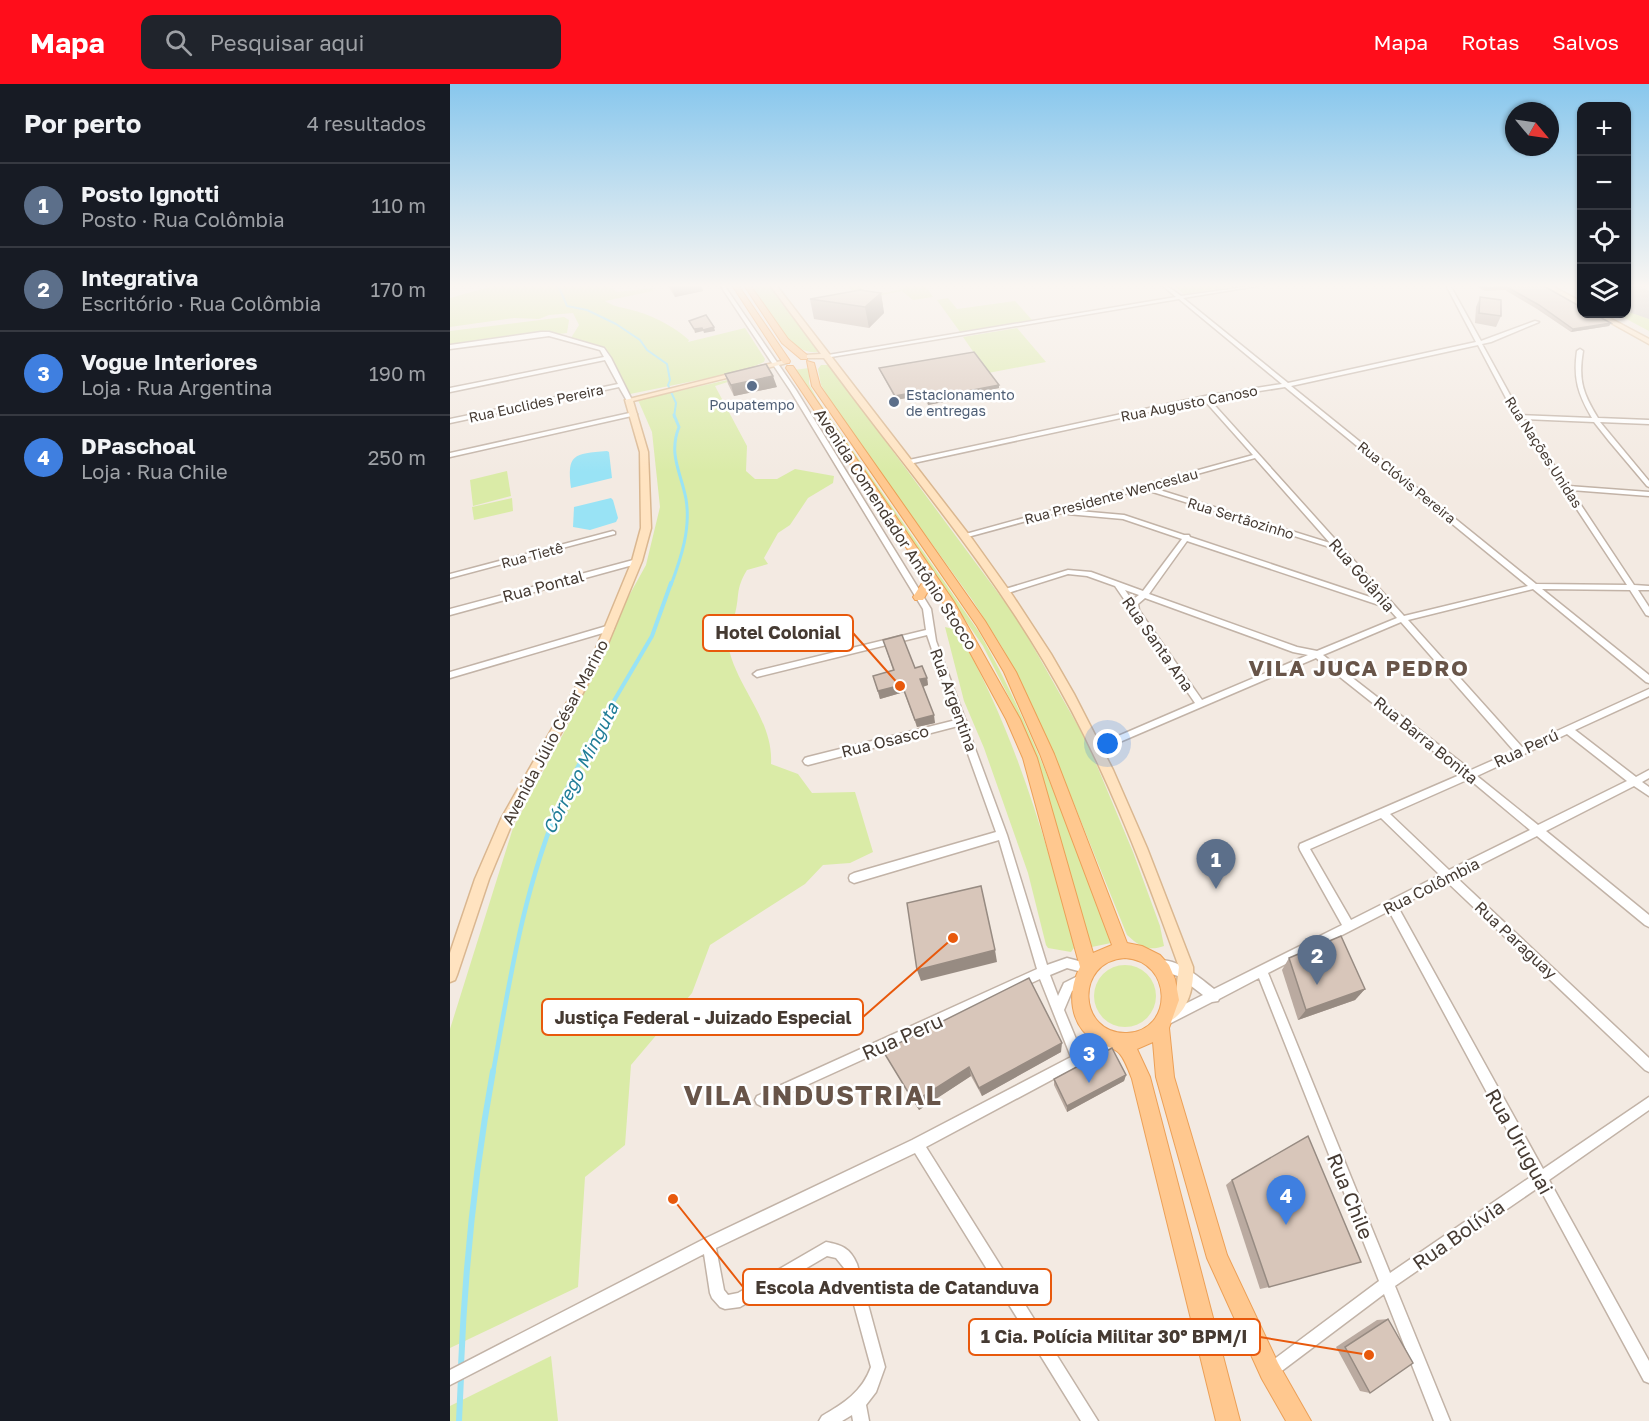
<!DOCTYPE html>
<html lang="pt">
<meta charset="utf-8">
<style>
:root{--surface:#171b24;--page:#20242c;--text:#f1f3f6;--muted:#9ea1a6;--line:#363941;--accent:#ff0d1b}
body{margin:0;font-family:"Golos Text",sans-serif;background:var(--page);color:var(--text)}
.controls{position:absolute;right:18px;top:18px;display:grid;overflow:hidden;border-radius:12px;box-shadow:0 2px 4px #0004}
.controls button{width:54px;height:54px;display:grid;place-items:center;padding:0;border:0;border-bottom:2px solid var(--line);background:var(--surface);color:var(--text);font:30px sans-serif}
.compass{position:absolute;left:1055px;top:18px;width:54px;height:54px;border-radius:50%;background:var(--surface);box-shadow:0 2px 4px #0004;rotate:119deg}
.you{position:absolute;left:658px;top:660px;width:21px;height:21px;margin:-15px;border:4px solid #fff;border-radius:50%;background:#1a73e8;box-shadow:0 0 0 9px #1a73e833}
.badge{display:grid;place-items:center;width:39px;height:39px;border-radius:50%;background:var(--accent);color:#fff;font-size:20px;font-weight:700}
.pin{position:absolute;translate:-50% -50px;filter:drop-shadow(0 2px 3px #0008)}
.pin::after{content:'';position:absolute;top:32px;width:21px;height:18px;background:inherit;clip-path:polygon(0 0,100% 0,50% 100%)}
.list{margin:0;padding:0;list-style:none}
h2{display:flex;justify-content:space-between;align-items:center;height:78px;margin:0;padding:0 24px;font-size:26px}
h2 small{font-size:20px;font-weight:400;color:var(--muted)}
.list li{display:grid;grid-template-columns:39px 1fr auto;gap:18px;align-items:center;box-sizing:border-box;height:84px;padding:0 24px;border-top:2px solid var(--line)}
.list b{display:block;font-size:22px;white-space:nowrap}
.list p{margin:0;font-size:20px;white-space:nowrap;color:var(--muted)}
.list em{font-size:20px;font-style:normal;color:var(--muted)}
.icon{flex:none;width:33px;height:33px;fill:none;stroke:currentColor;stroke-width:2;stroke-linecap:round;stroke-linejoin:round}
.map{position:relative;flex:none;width:1199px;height:1337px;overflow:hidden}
header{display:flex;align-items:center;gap:36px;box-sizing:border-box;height:84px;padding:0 30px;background:var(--accent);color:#fff}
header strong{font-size:28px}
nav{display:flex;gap:33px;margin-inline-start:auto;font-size:21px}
.search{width:420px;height:54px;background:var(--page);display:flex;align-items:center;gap:15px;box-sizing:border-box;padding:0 21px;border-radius:12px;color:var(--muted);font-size:22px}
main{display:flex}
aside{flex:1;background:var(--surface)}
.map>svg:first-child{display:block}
</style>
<header>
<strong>Mapa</strong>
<div class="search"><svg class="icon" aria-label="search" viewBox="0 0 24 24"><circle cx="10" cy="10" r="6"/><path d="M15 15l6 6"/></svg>Pesquisar aqui</div>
<nav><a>Mapa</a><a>Rotas</a><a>Salvos</a></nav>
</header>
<main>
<aside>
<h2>Por perto<small>4 resultados</small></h2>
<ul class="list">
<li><span class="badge" style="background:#5c6f8a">1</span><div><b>Posto Ignotti</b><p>Posto · Rua Colômbia</p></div><em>110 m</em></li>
<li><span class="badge" style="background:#5c6f8a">2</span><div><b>Integrativa</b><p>Escritório · Rua Colômbia</p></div><em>170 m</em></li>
<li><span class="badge" style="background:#3f7fe0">3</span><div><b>Vogue Interiores</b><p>Loja · Rua Argentina</p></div><em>190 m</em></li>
<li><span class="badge" style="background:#3f7fe0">4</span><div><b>DPaschoal</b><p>Loja · Rua Chile</p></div><em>250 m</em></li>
</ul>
</aside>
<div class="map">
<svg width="1199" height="1337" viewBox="0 0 1199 1337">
<rect width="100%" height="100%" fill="#f3eae2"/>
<!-- green -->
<g fill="#daeba7">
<path d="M46 201H178L161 203 167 208 202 204 203 207 155 217C163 222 169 223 178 225 200 230 222 241 239 256L238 258 295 244 315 275 314 278 293 287 180 310 155 265 121 254 129 241 123 229 99 231 89 235 64 234 0 243V214Z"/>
<path d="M300 201H320L368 265V268C339 273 313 221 300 201Z"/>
<polygon points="396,201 422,201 410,203 421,212 453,205 448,201 475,201 483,213 463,216 452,207 422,213 427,219 435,220 419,222"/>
<polygon points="723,201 791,201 734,210"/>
<polygon points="498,214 507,225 565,217 582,236 510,248 487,216"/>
<polygon points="1177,217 1199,228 1199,247 1167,230 1176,230"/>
<polygon points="114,233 119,236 117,249 0,263 0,247"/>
<polygon points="567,244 596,278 538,289 513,253"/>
<path d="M371 281H379L554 517 558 518 637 658 683 768 710 842 714 862C698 868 689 862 677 851L605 673 572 600 552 563 523 517 388 329 371 301 368 285Z"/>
<path d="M359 284V300L367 315 529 548C585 646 621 754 661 859L637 864 581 666 565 625 533 562 344 286Z"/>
<path d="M300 291 265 302 297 362 296 387 305 395H327L345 385 384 392 383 399 358 414 340 441 328 449 314 474 318 480 297 486C285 506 290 511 285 530 283 537 277 543 277 551 279 597 324 632 321 680L348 690 362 709 405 708 423 768 400 779 373 781 355 800 260 861 242 909 181 981 175 1061 135 1093 128 1203 0 1264V945L63 744 127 624 155 555 196 481 210 423 202 348 188 316Z"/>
<polygon points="57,387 61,412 23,422 20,396"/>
<polygon points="62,414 63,427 24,436 22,423"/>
<path d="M495 543 507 546C563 643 594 749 623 857L624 864 621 868 598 864 596 861 578 789 534 664 514 617Z"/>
<circle cx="675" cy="912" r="31"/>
<polygon points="101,1272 108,1337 0,1337 0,1322"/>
</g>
<!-- water -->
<g fill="#99e3f5">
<path d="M157 367 159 368 162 394 121 404C117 370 123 370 157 367Z"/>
<polygon points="161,414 163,416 168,434 166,438 140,446 123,443 124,423"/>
</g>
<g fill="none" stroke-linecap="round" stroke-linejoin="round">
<!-- stream-far4 -->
<polyline stroke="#99e3f5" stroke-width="2" points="93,201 108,201 117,222 137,226 166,240 190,256 197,266 217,280 220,296 218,301 226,319 224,333"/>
<!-- stream-far3 -->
<path stroke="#99e3f5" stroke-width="3" d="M221 501C231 474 241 445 236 415 231 388 218 371 229 343L224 331"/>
<!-- stream-far2 -->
<polyline stroke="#99e3f5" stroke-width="4" points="112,715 141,656 202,552 221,499"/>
<!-- stream-far1 -->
<path stroke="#99e3f5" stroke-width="4.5" d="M43 989C60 894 74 802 112 714"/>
<!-- stream -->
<g stroke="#99e3f5" stroke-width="6">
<path d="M11 1282C15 1183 25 1085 43 987"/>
<polyline points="9,1337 11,1293"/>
</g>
<!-- runway -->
<polygon fill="#c4bfbb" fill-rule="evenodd" points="1176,201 1190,202 1199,207 1199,235 1176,227"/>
<defs>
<g id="street">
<path d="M270 201H274L346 306 481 525 486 557 515 635 517 638 516 640 557 751 597 881 617 874 640 880 642 884 640 888 636 889 617 884 600 891 608 912 614 899 630 891 634 892 636 896 634 900 622 907 614 926 631 967 663 951 667 953 669 957 667 961 476 1063 648 1337H631L465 1069 266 1164 274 1206 278 1211 288 1209 376 1158C392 1161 400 1164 407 1180L435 1283 426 1308 416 1321 419 1337H403L402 1331 392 1337H369L372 1332C394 1319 412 1308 421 1283L394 1184 386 1174 377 1172 290 1223 275 1225 270 1223 262 1214 260 1209 254 1170 0 1301V1286L254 1155 462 1056 621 973 590 895 315 1020 311 1022 307 1020 305 1016 307 1012 587 885 549 756 404 799 400 797 399 794 400 791 404 789 546 748 508 642 358 681 355 680 353 677 355 674 358 673 506 636 477 551 307 593 303 590 307 587 476 546 473 525 340 306Z"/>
<path d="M712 201H716L731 212 809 201 807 202 733 214 838 299 1026 258 996 201H1000L1031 257 1085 237 1089 238 1041 258 1032 260 1071 331 1142 334C1128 310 1123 295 1127 267L1130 265 1133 267C1128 296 1133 310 1148 334L1199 336V340L1150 338 1199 397V403L1197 402 1159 357 1144 338 1073 335 1118 402 1199 408V412L1121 406 1184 501 1199 502V506H1188L1199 523V532L1196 531 1180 506 1092 505 1199 591V599L1196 598 1083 505 958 536 1072 663 1199 605V612L1125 646 1186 693 1199 686V694L1192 698 1199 703V712L1184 702 1096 747 1199 831V843L1195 841 1087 752 1006 793 1199 974V988L1195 986 997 798 948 823 1093 1085 1199 1013V1026L1099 1096 1199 1277V1299L1194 1297 1089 1103 945 1202 1000 1337H984L934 1210 825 1292 820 1294 815 1292 813 1287 815 1282 929 1197 809 894 769 915 768 917 762 918 719 940 715 938 713 934 715 930 753 911 728 892 706 885 704 881 706 877C725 872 750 894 764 905L892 841 850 766 849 763 850 760 1012 690 866 574 651 666H645L644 664 645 662 745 619 665 502 637 492 618 490 555 510 551 508 552 506 618 486 641 488 693 507 732 455 673 435 606 429 514 454 511 452 512 451 803 371 754 316 459 380 456 378 459 376 755 312 832 300 729 215 375 274 372 272 726 213ZM1028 261 1066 333 1177 501 1086 500 841 302ZM835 303 1078 502 954 532 759 315ZM805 374 880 459 700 403ZM693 405 886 465 932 517 740 453 739 451H734L674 431 617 426ZM737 457 938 524 947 534 867 567 847 563 699 510ZM675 506 689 511 682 516ZM695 514 843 568 858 571 752 616 689 526 688 520ZM951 538 1064 667 1021 686 873 571ZM1117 650 1177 697 1088 741 1027 692ZM1019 695 1080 746 999 786 940 730ZM931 734 990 791 901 836 860 765ZM939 827 1082 1092 940 1189 818 889Z"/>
<polygon points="91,248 99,248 154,264 161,274 182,316 181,317 177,317 169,303 0,339 0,335 168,300 155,276 0,308 0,304 154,273 150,266 99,252 0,265 0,261"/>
<polygon points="184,328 187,330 186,331 0,373 0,369"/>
<polygon points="163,447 165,448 165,450 0,494 0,490"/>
<polygon points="187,475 190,475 190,479 0,531 0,525"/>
<polygon points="160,541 164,544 163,546 0,594 0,588"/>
</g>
<g id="secondary">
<path d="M320 201H326L523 456 563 512 601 570 624 610 663 686 697 764 743 883C744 903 738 929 718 938L713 935 710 930 726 907 729 883C691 777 651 672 593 576 529 468 447 374 374 274H352L351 273 354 271 371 270Z"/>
<polygon points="1093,201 1100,201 1132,218 1132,223"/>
<polygon points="1145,230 1152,230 1199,255 1199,260"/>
<polygon points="335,276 339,278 337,279 183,317 198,368 201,444 192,477 152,574 63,737 39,795 7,891 5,896 0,898 0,869 25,795 51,735 142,574 182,477 191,444 190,368 175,316"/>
</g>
<g id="primary">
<polygon points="282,201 288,201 340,277 339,279 333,279"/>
<polygon points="294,201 300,201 338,255 357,271 357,275 351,275 332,259"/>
<path d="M357 277 364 279 370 302 535 537 566 588 604 670 677 859 692 862 710 871 719 881 725 895 729 916 719 944 724 993 777 1171 828 1279 861 1337H836L812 1295 757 1174 706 993 703 958 687 965 700 993 790 1337H766L682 995C679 987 675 976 670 970 664 963 653 962 645 957 619 941 617 908 630 883L573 674 556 635 495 522 481 502 473 516H465L463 513 476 493 336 284 337 282H343L504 518 570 635 587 674 643 869 662 861 590 670 554 588 527 542 362 302ZM675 874C723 877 724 947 677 949 628 951 624 877 675 874Z"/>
</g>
</defs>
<!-- street casing -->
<use href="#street" stroke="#c2b3a7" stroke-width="3"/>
<!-- secondary casing -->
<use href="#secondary" stroke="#dab790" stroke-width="3"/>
<!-- primary casing -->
<use href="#primary" stroke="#eca057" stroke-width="2"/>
<!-- street -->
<use href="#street" fill="#fff" fill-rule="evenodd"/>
<!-- secondary -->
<use href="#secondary" fill="#ffe3c0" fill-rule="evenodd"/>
<!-- primary -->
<use href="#primary" fill="#ffc88f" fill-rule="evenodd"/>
</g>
<!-- wall -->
<g fill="#baaaa0">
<polygon points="217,201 251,201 253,207 225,213"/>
<polygon points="1024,201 1092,201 1161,239 1159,242 1121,248 1087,225 1055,206 1035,207"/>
<polygon points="431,209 434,229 419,244 364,235 360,215"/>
<polygon points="1030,213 1051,232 1046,243 1025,239 1026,223"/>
<polygon points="429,284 549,304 504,313 504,316 478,321 472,311 446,316 430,287"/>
<polygon points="275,290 327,303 284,312 278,300"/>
<polygon points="433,556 477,594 478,601 473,603 485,639 467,643 454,608 430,615 423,592 443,586"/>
<polygon points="839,874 915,905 905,916 848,936 832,886"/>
<polygon points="433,967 611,968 532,1012 521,992 469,1026"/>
<polygon points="676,991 674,997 617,1028 604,1001 604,995"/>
<polygon points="782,1096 819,1203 810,1205 776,1101"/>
<polygon points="938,1235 920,1309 910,1307 886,1263 927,1236"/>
</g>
<!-- shaded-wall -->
<g fill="#978b82">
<polygon points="221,201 251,201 253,207 225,213"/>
<polygon points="431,209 434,229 419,244 415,223"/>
<polygon points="1161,239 1159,242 1121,248 1123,245"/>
<polygon points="264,243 265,247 254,249 253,246"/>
<polygon points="252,244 253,247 245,249 244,245"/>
<polygon points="323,292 327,303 284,312 281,301"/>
<polygon points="549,301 549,304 504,313 504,316 478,321 478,318 502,310"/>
<polygon points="471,307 472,311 446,316 445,312"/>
<polygon points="477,594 478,601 472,603 470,595"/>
<polygon points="452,601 454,608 430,615 428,607"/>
<polygon points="484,631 485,639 467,643 465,636"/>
<polygon points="545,866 547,878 471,897 467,886"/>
<polygon points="915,905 905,916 848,936 856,926"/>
<polygon points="612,959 611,968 532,1012 529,1004"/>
<polygon points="519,983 521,992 469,1026 464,1018"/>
<polygon points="676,991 674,997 617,1028 617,1022"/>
</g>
<!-- building -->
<g fill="#d8c6ba" stroke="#978b82" stroke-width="1.5">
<polygon points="1031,201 1092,201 1131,223 1131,230 1144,230 1161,239 1123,245 1089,221 1057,203 1036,204"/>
<polygon points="410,206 431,209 415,223 360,215"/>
<polygon points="1030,213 1051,216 1051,232 1029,229"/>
<polygon points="256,231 264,243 253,246 252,244 244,245 239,237"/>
<polygon points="524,268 549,301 502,310 504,312 478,318 471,307 445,312 429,284"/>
<polygon points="316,280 323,292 281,301 275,290"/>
<polygon points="452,551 465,584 472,582 477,594 470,595 484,631 465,636 452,601 428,607 423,592 444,586 433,556"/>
<polygon points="531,802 545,866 467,886 457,819"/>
<polygon points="891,852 915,905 856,926 839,874"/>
<polygon points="579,894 612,959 529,1004 519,983 464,1018 433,967"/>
<polygon points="662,964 676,991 617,1022 604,995"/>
<polygon points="858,1052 911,1178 819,1203 782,1096"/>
<polygon points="938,1235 963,1279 920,1309 895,1263"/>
</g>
<!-- sky -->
<linearGradient id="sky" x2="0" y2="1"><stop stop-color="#88c7ed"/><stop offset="0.52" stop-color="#faf6f2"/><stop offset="1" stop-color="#faf6f2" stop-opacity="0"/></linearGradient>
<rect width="1199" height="388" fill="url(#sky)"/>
<!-- markers -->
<g fill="#5c6f8a" stroke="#fff" stroke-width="2">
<circle cx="302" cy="302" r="6"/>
<circle cx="444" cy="318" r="6"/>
</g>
<g text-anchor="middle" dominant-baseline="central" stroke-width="5" stroke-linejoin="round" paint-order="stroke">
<!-- far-service labels -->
<g font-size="14" fill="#4e5e75" stroke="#fff" text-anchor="start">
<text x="456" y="310">Estacionamento<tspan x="456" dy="16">de entregas</tspan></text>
<text x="302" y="320" text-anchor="middle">Poupatempo</text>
</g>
<!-- far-street labels -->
<g font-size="14" fill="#453a32" stroke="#fff">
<text transform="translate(86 319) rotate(-12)">Rua Euclides Pereira</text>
<text transform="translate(739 319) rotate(-11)">Rua Augusto Canoso</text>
<text transform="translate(1094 368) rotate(57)">Rua Nações Unidas</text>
<text transform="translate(957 398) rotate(39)">Rua Clóvis Pereira</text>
<text transform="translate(661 412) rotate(-15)">Rua Presidente Wenceslau</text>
<text transform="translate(791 434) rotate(17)">Rua Sertãozinho</text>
<text transform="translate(82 471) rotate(-15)">Rua Tietê</text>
</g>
<!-- street labels -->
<g font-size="16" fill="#453a32" stroke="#fff">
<text transform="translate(446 445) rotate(57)">Avenida Comendador Antônio Stocco</text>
<text transform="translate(912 491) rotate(49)">Rua Goiânia</text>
<text transform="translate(93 502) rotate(-15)">Rua Pontal</text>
<text transform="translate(708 560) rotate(55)">Rua Santa Ana</text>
<text transform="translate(504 616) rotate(70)">Rua Argentina</text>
<text transform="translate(105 648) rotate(-62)">Avenida Júlio César Marino</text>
<text transform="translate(976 656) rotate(39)">Rua Barra Bonita</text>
<text transform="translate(435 657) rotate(-14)">Rua Osasco</text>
<text transform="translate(1076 664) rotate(-25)">Rua Perú</text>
<text transform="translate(981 802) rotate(-27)">Rua Colômbia</text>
<text transform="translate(1066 856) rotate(43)">Rua Paraguay</text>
</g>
<!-- water labels -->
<g font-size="18" font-style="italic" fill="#207d97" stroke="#fff">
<text transform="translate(130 684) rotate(-63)">Córrego Minguta</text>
</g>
<!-- near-street labels -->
<g font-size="20" fill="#453a32" stroke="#fff">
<text transform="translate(452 952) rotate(-24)">Rua Peru</text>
<text transform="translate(1070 1057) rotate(61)">Rua Uruguai</text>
<text transform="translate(901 1112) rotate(68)">Rua Chile</text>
<text transform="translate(1008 1150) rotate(-35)">Rua Bolívia</text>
</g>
<!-- district labels -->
<g font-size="22" font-weight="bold" letter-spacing="1.5" fill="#685549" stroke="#fff">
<text x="909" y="583">VILA JUCA PEDRO</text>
</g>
<!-- near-district labels -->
<g font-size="27" font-weight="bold" letter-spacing="1.5" fill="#685549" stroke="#fff">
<text x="363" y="1011">VILA INDUSTRIAL</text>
</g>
</g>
<!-- callouts -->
<path fill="none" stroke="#e8590c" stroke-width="2" d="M450 602L403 549M503 854L413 933M223 1115L293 1203M919 1271L810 1253"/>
<g fill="#e8590c" stroke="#fff" stroke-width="2">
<circle cx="450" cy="602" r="6"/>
<circle cx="503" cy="854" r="6"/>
<circle cx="223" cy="1115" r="6"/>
<circle cx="919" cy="1271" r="6"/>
</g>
<g fill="#fff" stroke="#e8590c" stroke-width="2">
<rect x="253" y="531" width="150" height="36" rx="6"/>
<rect x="92" y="915" width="321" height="36" rx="6"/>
<rect x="293" y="1185" width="308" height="36" rx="6"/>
<rect x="519" y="1235" width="291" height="36" rx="6"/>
</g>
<g font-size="18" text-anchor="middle" font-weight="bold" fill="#453a32">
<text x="328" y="555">Hotel Colonial</text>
<text x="253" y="940">Justiça Federal - Juizado Especial</text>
<text x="447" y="1210">Escola Adventista de Catanduva</text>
<text x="664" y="1259">1 Cia. Polícia Militar 30º BPM/I</text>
</g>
</svg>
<div class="controls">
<button>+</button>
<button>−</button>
<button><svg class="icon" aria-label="locate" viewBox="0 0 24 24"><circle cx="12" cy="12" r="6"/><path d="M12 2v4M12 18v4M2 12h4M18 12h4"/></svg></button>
<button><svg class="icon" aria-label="layers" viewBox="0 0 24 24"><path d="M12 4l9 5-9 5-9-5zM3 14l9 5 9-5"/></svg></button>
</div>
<svg class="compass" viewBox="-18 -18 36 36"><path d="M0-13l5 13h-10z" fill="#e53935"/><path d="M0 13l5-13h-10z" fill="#9ea1a6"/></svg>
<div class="you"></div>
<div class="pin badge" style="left:766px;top:805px;background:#5c6f8a">1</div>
<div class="pin badge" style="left:867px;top:901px;background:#5c6f8a">2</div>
<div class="pin badge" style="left:639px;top:999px;background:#3f7fe0">3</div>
<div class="pin badge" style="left:836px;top:1141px;background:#3f7fe0">4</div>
</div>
</main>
